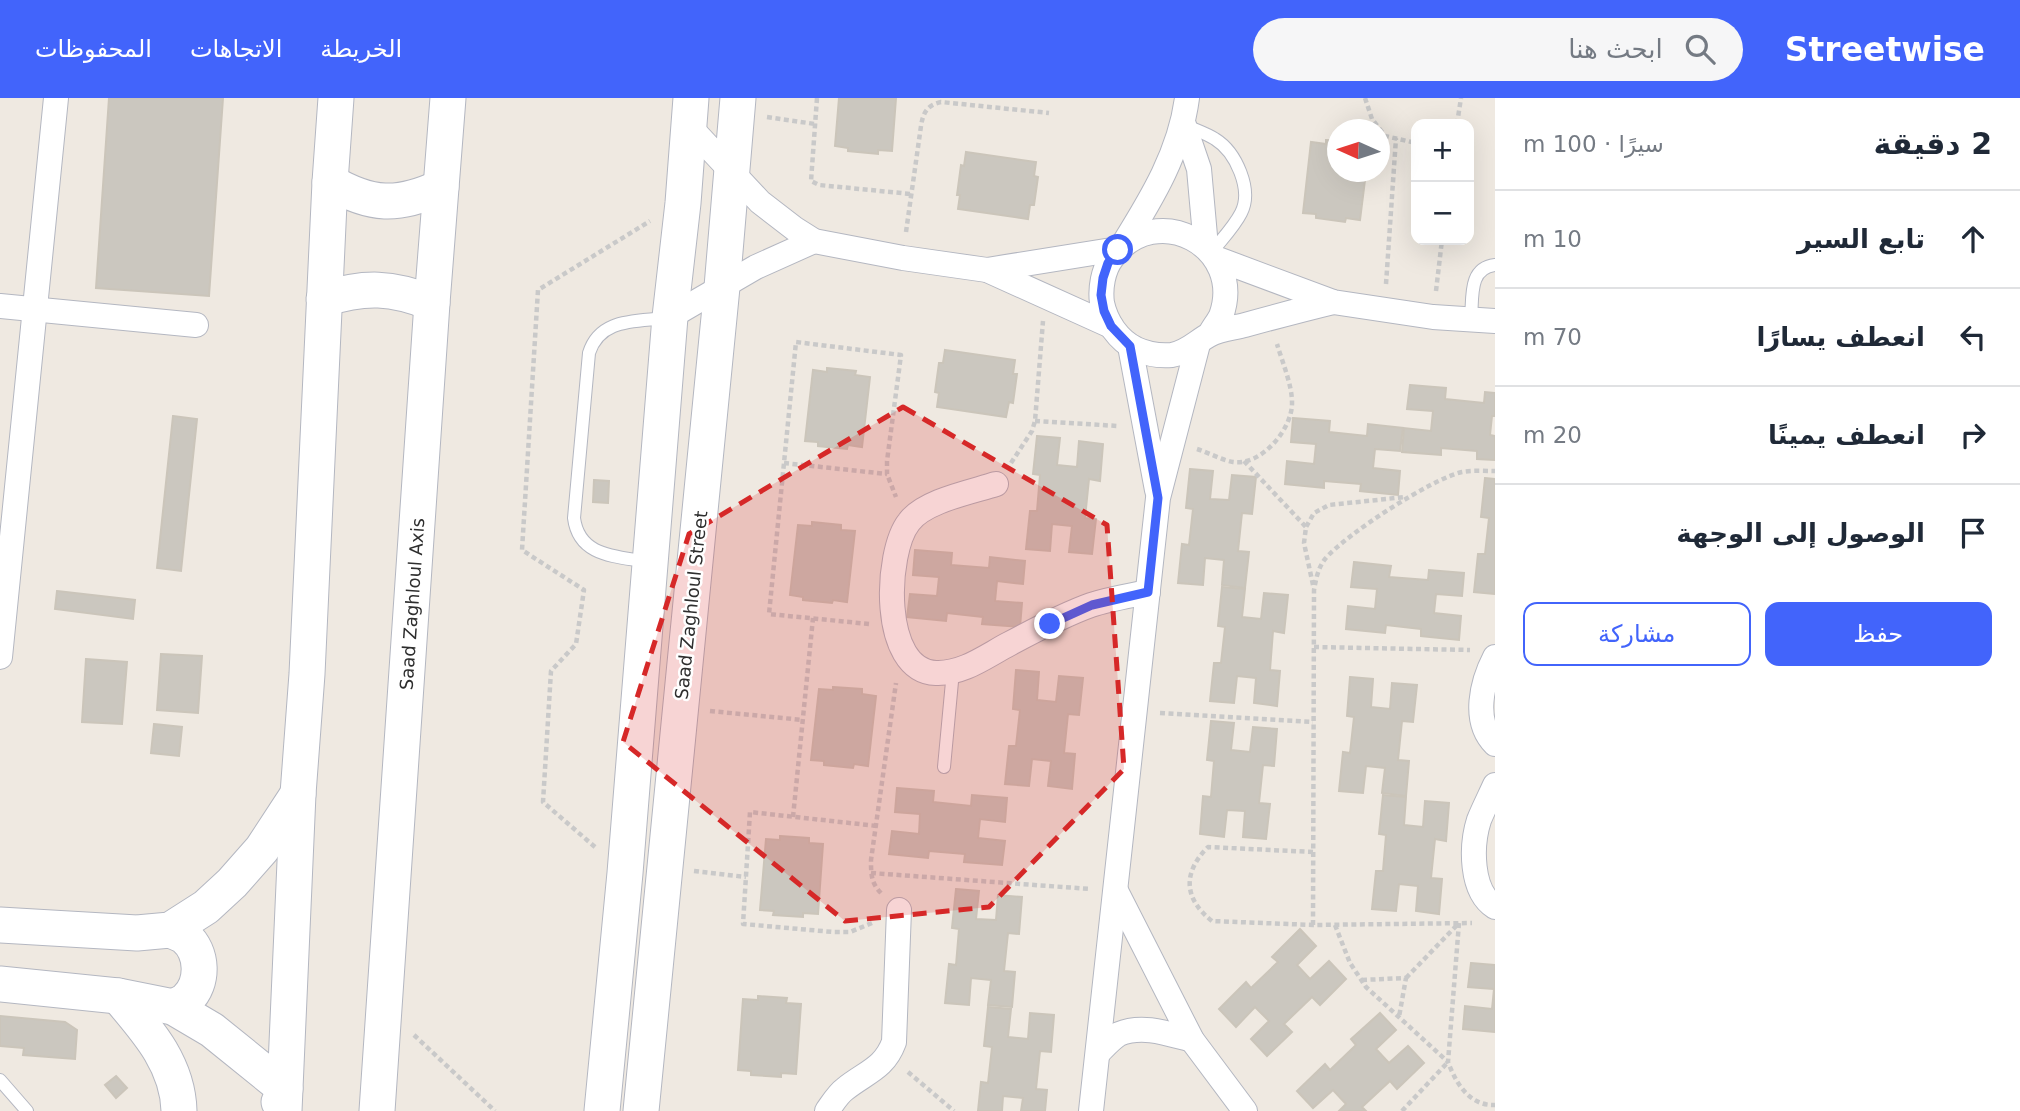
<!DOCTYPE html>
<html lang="ar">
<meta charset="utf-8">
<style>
:root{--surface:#fff;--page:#f6f6f7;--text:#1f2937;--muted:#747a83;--line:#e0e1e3;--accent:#4264fb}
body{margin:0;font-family:"DejaVu Sans",Vazirmatn,sans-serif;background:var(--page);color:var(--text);direction:rtl}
.controls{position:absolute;right:21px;top:21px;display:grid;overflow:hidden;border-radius:14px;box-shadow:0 7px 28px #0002}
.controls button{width:63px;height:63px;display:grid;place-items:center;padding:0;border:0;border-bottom:2px solid var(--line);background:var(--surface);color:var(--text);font:35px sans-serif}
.compass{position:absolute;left:1327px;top:21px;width:63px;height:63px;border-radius:50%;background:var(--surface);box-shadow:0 7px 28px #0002;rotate:273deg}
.stop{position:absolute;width:21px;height:21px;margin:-16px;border:5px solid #4264fb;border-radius:50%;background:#fff}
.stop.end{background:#4264fb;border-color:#fff;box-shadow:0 2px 7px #0008}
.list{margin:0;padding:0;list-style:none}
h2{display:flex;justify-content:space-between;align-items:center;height:91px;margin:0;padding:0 28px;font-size:30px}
h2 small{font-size:23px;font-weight:400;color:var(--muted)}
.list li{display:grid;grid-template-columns:46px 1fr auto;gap:21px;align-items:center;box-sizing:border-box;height:98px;padding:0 28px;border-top:2px solid var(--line)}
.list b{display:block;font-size:26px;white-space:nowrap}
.list em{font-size:23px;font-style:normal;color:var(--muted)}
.actions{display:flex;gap:14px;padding:21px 28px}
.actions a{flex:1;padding:16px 0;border:2px solid var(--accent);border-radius:14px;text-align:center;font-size:24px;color:var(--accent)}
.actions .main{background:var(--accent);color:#fff}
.icon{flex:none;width:38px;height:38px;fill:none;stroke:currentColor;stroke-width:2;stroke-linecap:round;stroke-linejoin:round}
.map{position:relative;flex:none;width:1495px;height:1013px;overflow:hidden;direction:ltr}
header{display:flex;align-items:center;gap:42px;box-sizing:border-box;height:98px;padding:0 35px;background:var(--accent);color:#fff}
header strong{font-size:33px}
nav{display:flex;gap:38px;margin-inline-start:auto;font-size:24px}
.search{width:490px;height:63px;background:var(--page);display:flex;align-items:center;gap:18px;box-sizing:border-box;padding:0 24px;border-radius:38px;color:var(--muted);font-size:26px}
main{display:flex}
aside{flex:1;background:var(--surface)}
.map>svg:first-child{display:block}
</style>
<header>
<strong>Streetwise</strong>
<div class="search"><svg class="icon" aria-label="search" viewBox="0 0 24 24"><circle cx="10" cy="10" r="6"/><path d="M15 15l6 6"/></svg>ابحث هنا</div>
<nav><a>الخريطة</a><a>الاتجاهات</a><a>المحفوظات</a></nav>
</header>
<main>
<aside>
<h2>2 دقيقة<small>سيرًا · 100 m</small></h2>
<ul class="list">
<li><svg class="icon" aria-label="ahead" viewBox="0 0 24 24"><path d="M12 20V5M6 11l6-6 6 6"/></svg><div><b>تابع السير</b></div><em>10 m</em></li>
<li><svg class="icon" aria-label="left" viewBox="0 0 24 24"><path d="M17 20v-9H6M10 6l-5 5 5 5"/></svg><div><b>انعطف يسارًا</b></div><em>70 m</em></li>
<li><svg class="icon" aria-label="right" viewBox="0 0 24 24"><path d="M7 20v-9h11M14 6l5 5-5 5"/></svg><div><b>انعطف يمينًا</b></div><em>20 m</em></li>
<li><svg class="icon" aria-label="arrive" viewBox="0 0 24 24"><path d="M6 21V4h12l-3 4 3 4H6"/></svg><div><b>الوصول إلى الوجهة</b></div></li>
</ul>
<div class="actions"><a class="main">حفظ</a><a>مشاركة</a></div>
</aside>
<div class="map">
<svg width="1495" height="1013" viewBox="0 0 1495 1013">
<rect width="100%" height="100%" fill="#efe9e1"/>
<!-- building -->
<g fill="#cbc7bf" stroke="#cbc5ba" stroke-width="2">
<polygon points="109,0 223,0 209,198 96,190"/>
<polygon points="839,0 896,0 892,53 878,52 878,56 848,53 848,50 835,48"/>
<polygon points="1326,42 1338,43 1338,74 1366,74 1360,122 1346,120 1345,124 1316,120 1316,116 1303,115 1311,44 1326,46"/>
<polygon points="966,54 1036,64 1034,78 1038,79 1034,107 1030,107 1028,121 958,111 960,97 957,97 961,67 964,68"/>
<polygon points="945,252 1015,262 1013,276 1017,276 1013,305 1009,304 1006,319 937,309 939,295 935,294 939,265 943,265"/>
<polygon points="827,270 856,273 855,277 870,279 862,349 848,347 847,351 818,348 818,344 805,343 813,272 827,274"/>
<polygon points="1410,287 1446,290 1445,301 1484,305 1485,294 1495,295 1495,318 1492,318 1490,337 1495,338 1495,362 1477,361 1477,353 1441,350 1441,357 1402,354 1404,330 1431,333 1433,313 1407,311"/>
<polygon points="173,318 197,321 181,473 157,470"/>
<polygon points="1293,320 1330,323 1329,334 1367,338 1368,326 1403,330 1400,353 1375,351 1373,370 1400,373 1398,397 1360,393 1361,386 1324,383 1324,390 1285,386 1287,363 1314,366 1316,346 1291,344"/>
<polygon points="1037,338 1060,340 1057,367 1077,369 1079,343 1103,346 1100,383 1089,381 1085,420 1096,421 1092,456 1069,454 1072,428 1052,426 1050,453 1026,451 1030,413 1037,413 1040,377 1033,376"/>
<polygon points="1190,371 1213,373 1210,401 1229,402 1232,377 1256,379 1252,416 1242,415 1238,453 1249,454 1245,490 1222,487 1224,462 1205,460 1203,487 1178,485 1182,446 1189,447 1193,411 1186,410"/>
<polygon points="1485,380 1495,381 1495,496 1474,494 1478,456 1485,456 1489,420 1481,419"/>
<polygon points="594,382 609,383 608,405 593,404"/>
<polygon points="812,424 841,427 841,432 855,433 847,504 833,502 832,505 803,502 803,499 790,497 798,427 812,428"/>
<polygon points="915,452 952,455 951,467 989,470 990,459 1025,463 1023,486 997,483 995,503 1022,505 1020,529 982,526 983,519 947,515 946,523 907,519 910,496 937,498 939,479 913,477"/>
<polygon points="1354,464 1391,468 1389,479 1428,482 1429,472 1464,475 1462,498 1436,496 1434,515 1461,518 1459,542 1421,538 1421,531 1386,527 1385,535 1346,531 1348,508 1375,511 1377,491 1351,489"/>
<polygon points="1222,489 1245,491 1242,519 1261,521 1264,495 1288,497 1284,535 1273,533 1270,572 1280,573 1277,608 1254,605 1256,580 1237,578 1234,605 1210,603 1214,565 1221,565 1225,529 1218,528"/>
<polygon points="57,493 135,502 133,521 55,511"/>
<polygon points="161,556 202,558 198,615 157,612"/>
<polygon points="86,561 127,564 122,626 82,624"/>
<polygon points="1016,572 1039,574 1037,602 1056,604 1059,578 1083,580 1079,617 1068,616 1064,655 1075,656 1072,691 1048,688 1051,663 1032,661 1029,688 1005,686 1009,648 1016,648 1020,612 1013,611"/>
<polygon points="1350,579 1373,581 1371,609 1390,611 1392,585 1417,587 1413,624 1402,623 1398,662 1409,663 1406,698 1382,695 1385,670 1366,668 1363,695 1339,693 1343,654 1350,655 1354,619 1347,618"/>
<polygon points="833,589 862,591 862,596 876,598 868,668 854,666 853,670 824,667 824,663 811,662 819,591 833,592"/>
<polygon points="1211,623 1234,625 1231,652 1250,654 1253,629 1277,631 1274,668 1263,667 1259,705 1270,706 1266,741 1243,739 1245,713 1227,712 1224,739 1200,736 1203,698 1211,699 1214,663 1207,662"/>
<polygon points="154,626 182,629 179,658 151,655"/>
<polygon points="897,690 934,693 933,704 971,708 972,697 1007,700 1005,724 980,721 978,740 1005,743 1002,767 964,764 965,756 929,753 928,760 889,756 892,733 919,736 920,716 895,714"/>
<polygon points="1383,697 1406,699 1404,727 1423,729 1425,703 1449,705 1446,743 1435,741 1431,780 1442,781 1439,816 1416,813 1418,788 1399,786 1396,813 1372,811 1376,773 1383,773 1386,737 1379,736"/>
<polygon points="780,738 809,740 809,745 823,746 818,816 803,815 803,819 773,817 774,813 760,812 766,741 780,742"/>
<polygon points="956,791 979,793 976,821 996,822 998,797 1022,799 1019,836 1008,835 1004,873 1015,874 1012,909 988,907 991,882 971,880 969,907 945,905 949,866 956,867 959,831 952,830"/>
<polygon points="1300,831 1316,848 1297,867 1310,881 1329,863 1346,881 1320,907 1312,899 1284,926 1292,934 1267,958 1251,941 1269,923 1255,909 1236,929 1219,911 1246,884 1251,890 1278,864 1272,859"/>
<polygon points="1471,865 1495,867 1495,934 1463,931 1465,908 1492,911 1494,891 1468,889"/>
<polygon points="758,898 787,900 786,905 801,906 796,976 781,975 781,979 751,977 751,973 738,972 743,901 758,902"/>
<polygon points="988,909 1011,911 1008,939 1028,941 1030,915 1054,917 1051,954 1040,953 1036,991 1047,992 1045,1013 1021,1013 1023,1000 1003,998 1002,1013 978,1013 981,984 988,985 992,949 984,948"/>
<polygon points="1380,915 1396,932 1376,951 1389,965 1408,948 1424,965 1397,991 1390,983 1362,1009 1366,1013 1339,1013 1346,1006 1333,992 1313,1010 1297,993 1325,966 1330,972 1356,947 1351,941"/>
<polygon points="0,918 65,924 77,932 75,961 23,957 24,950 0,948"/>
<polygon points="116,978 127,990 116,1000 105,987"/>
</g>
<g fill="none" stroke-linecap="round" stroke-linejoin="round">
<defs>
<g id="lane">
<path d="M1185 27C1195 32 1206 35 1215 41 1236 54 1253 92 1241 115 1234 129 1221 142 1211 155"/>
<path d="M1471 221C1473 200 1468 170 1495 167"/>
<path d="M648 464C616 458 579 459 574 420L589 255C600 220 635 224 666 220"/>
<polyline points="944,669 953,573"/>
<polyline points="0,982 27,1013"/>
</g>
<g id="street">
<polyline points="1184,27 1199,71 1206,149"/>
<polyline points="689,28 760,104 795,131 814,143 903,160 987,172 1111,228"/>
<path d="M1124 145C1152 100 1180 54 1187 0"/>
<polyline points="1215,160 1333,204 1433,219 1495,223"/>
<polyline points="987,172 1118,151"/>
<polyline points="0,208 196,227"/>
<polyline points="670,219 756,169 814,143"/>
<path d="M1210 236C1213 230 1218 224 1221 218 1246 149 1156 100 1112 160 1103 172 1100 190 1102 205 1106 224 1118 242 1136 251 1147 256 1160 258 1172 257 1188 254 1196 244 1209 237 1219 231 1234 230 1245 227 1274 219 1304 211 1333 204"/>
<polyline points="1130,248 1157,392"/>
<path d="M996 386C971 394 924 403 909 424 885 454 880 573 936 575 963 576 986 558 1009 546 1035 532 1063 517 1091 507 1109 501 1129 498 1148 494"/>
<polyline points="0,559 56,0"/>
<path d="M1495 559C1482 584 1472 623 1495 646"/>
<path d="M1495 687C1490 698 1484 710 1479 722 1471 747 1470 793 1495 809"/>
<polyline points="1116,793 1192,942 1245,1013"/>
<path d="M1098 955C1104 949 1112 940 1119 936 1143 926 1169 936 1192 942"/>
<path d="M827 1013C832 1006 838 996 845 991 866 974 884 971 894 944L899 812"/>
<polyline points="1091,1013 1158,400 1198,246"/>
</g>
<g id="secondary">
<path d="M330 84C371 108 398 109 441 89"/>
<path d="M324 201C365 188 392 189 432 205"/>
<polyline points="0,827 137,835 170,832 206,809 232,785 262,751 298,696"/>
<path d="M170 832C175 834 181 836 185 839 203 854 204 885 187 901 184 904 177 907 173 909"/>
<polyline points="0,886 118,898 173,909 212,932 285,991 279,1004"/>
<path d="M118 898C147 932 178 966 179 1013"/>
<polyline points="284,1013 298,696 307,576 330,84 336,0"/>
<polyline points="377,1013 432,205 448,0"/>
<polyline points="602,1013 625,775 670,219 683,105 691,0"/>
<polyline points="641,1013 722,189 738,0"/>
</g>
</defs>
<!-- lane casing -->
<use href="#lane" stroke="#b4b7c1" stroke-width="14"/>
<!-- street casing -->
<use href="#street" stroke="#b4b7c1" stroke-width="26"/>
<!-- secondary casing -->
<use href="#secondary" stroke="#b4b7c1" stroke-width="37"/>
<!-- path -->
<g stroke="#c9c9c9" stroke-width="4.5" stroke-dasharray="5 3.5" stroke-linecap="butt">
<polyline points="817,0 811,83 819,87 911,96"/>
<polyline points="1365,0 1372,21 1385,38 1416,45"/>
<polyline points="767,19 815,26"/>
<polyline points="1457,26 1461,0"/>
<path d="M906 134 921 28C923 15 927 7 941 4L1049 15"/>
<polyline points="1386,186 1396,40"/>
<polyline points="1436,193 1442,142"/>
<polyline points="1035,323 1118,328"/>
<path d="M1197 351C1209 355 1222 362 1233 364 1262 368 1293 330 1292 304 1292 287 1282 263 1277 246"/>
<polyline points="1244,363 1306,429"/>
<polyline points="784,365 887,376"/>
<polyline points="1011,365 1032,333 1035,323 1043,223"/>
<polyline points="1313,487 1304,445 1306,429 1314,415 1329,407 1405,399"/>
<polyline points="869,526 769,516 796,244 901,257 887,363 887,376 896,399"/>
<polyline points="1314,549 1470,552"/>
<polyline points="710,613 803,622"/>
<polyline points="1160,615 1313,624"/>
<polyline points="793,719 813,520"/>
<polyline points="595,749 543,704 551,573 576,546 584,492 522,452 538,192 650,123"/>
<path d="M1313 754 1208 749C1182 775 1184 801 1212 823L1313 827 1472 825"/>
<polyline points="694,773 746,779"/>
<polyline points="871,775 1090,791"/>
<path d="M881 795C871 785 871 776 871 762L896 585"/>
<polyline points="872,825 850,834 833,834 743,826 750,714 877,728"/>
<path d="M1459 825 1448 964C1456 985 1469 1008 1495 1007"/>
<path d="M1313 827 1314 492C1316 481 1318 470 1325 461 1345 437 1431 381 1462 374 1473 372 1485 373 1495 373"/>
<polyline points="1335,827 1350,865 1366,889 1448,964"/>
<polyline points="1406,880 1459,825"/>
<polyline points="1362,882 1406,880 1399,919"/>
<polyline points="414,937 495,1013"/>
<polyline points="908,974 954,1013"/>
<polyline points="1402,1013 1448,964"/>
</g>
<!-- lane -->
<use href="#lane" stroke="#fff" stroke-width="12"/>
<!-- street -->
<use href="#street" stroke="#fff" stroke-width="24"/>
<!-- secondary -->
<use href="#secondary" stroke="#fff" stroke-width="35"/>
</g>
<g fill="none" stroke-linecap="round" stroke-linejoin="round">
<!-- route -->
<polyline stroke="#4264fb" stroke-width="9" points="1050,526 1092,507 1148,494 1158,400 1130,248 1111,228 1104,213 1101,197 1103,180 1108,165 1118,152"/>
</g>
<!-- marked area -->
<path fill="#d62828" fill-opacity="0.2" stroke="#d62828" stroke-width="5" stroke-dasharray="14 9" stroke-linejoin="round" d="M903 309 1107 427 1124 671 989 809 845 823 623 644 689 436Z"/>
<g text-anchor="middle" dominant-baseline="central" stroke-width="5" stroke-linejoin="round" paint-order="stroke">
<!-- street labels -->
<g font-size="18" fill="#2e2e2e" stroke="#fff">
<text transform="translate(412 506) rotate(-86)">Saad Zaghloul Axis</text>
<text transform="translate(691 507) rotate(-84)">Saad Zaghloul Street</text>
</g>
</g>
</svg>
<div class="controls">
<button>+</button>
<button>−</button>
</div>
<svg class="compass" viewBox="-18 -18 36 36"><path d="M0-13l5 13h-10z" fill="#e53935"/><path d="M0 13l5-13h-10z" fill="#747a83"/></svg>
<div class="stop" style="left:1118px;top:152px"></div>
<div class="stop end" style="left:1050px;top:526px"></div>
</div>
</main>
